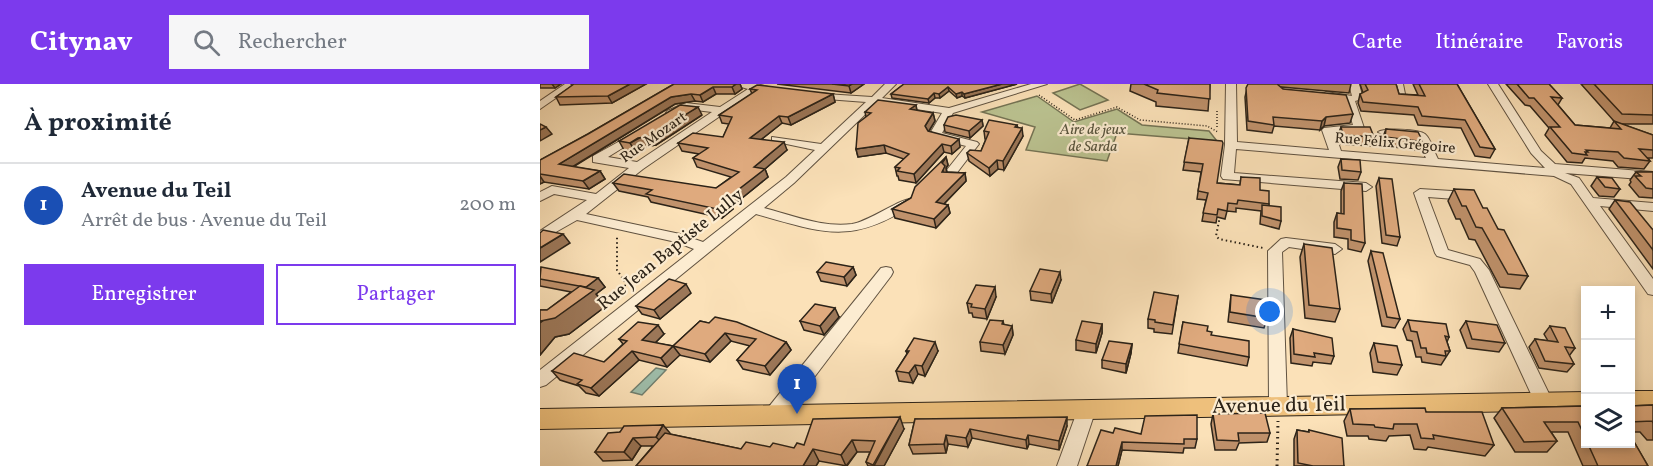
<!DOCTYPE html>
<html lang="fr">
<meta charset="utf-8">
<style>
:root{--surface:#fff;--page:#f6f6f7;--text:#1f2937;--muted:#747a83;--line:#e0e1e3;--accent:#7c3aed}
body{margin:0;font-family:Vollkorn,serif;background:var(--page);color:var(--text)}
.controls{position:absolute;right:18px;bottom:18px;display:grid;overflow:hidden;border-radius:0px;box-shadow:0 3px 9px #0003}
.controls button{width:54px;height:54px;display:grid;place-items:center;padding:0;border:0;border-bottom:2px solid var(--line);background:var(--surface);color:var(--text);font:30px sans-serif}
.you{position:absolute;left:730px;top:228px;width:21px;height:21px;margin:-15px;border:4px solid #fff;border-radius:50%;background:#1a73e8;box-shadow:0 0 0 9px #1a73e833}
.badge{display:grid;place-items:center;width:39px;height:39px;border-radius:50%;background:var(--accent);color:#fff;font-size:20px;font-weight:700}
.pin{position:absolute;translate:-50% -50px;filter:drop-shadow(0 2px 3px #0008)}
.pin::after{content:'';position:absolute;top:32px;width:21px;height:18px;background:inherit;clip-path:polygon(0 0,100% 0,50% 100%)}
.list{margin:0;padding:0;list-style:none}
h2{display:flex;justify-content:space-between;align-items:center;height:78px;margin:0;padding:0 24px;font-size:26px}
h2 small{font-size:20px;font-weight:400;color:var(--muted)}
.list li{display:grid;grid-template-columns:39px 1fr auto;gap:18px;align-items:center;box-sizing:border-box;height:84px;padding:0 24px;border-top:2px solid var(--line)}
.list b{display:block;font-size:22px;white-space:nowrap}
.list p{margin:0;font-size:20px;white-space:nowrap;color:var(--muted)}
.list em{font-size:20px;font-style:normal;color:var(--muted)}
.actions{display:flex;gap:12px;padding:18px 24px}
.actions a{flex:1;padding:14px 0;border:2px solid var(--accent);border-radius:0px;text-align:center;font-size:21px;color:var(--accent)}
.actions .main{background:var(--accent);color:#fff}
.icon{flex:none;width:33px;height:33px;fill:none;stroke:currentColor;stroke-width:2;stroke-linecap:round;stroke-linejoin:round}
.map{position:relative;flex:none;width:1113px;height:382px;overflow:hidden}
header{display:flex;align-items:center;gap:36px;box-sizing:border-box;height:84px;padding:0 30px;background:var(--accent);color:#fff}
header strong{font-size:28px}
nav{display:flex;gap:33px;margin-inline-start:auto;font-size:21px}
.search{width:420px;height:54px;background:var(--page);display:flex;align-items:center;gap:15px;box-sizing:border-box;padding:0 21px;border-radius:0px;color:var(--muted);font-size:22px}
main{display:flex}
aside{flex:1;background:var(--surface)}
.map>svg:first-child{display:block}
</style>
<header>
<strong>Citynav</strong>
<div class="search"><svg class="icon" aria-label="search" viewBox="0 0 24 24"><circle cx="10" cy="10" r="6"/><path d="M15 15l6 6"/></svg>Rechercher</div>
<nav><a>Carte</a><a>Itinéraire</a><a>Favoris</a></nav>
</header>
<main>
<aside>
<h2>À proximité<small></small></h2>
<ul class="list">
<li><span class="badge" style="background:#1a4fb4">1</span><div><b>Avenue du Teil</b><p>Arrêt de bus · Avenue du Teil</p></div><em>200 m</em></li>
</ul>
<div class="actions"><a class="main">Enregistrer</a><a>Partager</a></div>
</aside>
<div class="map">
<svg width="1113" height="382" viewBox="0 0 1113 382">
<rect width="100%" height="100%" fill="#fbe1b8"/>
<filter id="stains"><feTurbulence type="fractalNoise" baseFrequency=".00333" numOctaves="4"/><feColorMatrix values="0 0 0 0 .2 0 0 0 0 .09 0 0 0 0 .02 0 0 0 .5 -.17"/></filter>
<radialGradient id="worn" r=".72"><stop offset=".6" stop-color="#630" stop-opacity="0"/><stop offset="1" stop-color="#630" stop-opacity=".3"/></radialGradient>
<!-- green -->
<g fill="#bbc391" stroke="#747354" stroke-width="1.5">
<polygon points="540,0 568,16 540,26 513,9"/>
<polygon points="497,12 534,38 577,25 602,41 669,47 677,57 577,49 567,77 486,66 495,43 442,28"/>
</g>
<!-- water -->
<polygon fill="#9fbeab" stroke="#718070" stroke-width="1.5" points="116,284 126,286 102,311 91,308"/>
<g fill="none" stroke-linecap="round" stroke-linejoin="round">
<defs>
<g id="minor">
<polygon points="25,0 36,0 0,25 0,17"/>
<path d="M191 0H217L239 6 234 9 218 6 103 85 46 130 140 150 163 158 246 93 275 66 232 57V53L281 60 326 18 273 14 269 13V9L332 13 345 0H356L342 14 409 24 491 0H507L413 29 402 49 437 58 439 60 416 90 412 91 406 87 426 62 391 53 389 51 402 29 337 19 254 99 224 124C252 131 282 144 312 140 330 137 362 113 372 115L373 118 372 121C311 162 281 148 216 130L6 301 0 303V286L154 165 136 158 37 136 0 157V147L47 116 14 110 0 117V108L12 102 56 110 89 84 53 78V72L98 47 102 48V52L68 73 97 78 172 28 147 25 131 32 126 29 127 27 146 19 180 23 208 5Z"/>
<path d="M686 0H696L697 58 789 66 782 46 784 44 813 41 805 16 786 14 781 11 786 8 812 12 809 0H819L823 15 815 17 824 44 819 47 795 49 801 67 886 74 876 54 844 51 838 48C843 44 879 45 885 50 891 55 894 68 898 75L1005 84 991 69 948 0H958L1001 67 1015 80 1113 88V96L1025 89 1039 94 1053 114 1113 119V127L1060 122 1113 195V211L1108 210 1031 100 1014 92 696 65 694 89 826 99 832 103 826 107 683 95 681 92 685 61Z"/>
<polygon points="853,0 863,0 865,10 857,10"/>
<polygon points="880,105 928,108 934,112 928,116 888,113 908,166 940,175 949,186 1013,318 1011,323 1004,326 997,323 935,188 930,181 897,172 895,169 874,109"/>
<polygon points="746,154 795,160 802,165 795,170 749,163 742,168 747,321 745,326 738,329 731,326 729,321 728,167 741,155"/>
<polygon points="346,183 351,184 353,188 351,192 241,337 234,339 227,337 225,331 227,325 341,184"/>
<polygon points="547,317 554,319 556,325 537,382 517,382 538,325 540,319"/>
</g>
<g id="major">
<rect x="1090" y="307" width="23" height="18"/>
<polygon points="1046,308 1046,326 0,345 0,325"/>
</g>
</defs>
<!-- minor casing -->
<use href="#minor" stroke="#605240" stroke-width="2"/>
<!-- major casing -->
<use href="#major" stroke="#2c2318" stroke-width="2"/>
<!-- path-far2 -->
<g stroke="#2c2318" stroke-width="1.5" stroke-dasharray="1 2" stroke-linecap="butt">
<polyline points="499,11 535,36 577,23 600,36 667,42 678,48"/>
<polyline points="677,27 677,45"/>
</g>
<!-- path-far1 -->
<g stroke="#2c2318" stroke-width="2" stroke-dasharray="1.5 3" stroke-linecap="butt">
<polyline points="680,132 676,152 679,155 723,164"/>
<polyline points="75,217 85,203 85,198 77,186 77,153"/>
</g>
<!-- path -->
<polyline stroke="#2c2318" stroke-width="3" stroke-dasharray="1.5 4" stroke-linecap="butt" points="737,382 738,337"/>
<!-- minor -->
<use href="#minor" fill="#fcecd1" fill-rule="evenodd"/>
<!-- major -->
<use href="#major" fill="#eec07c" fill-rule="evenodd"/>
</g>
<!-- wall -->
<g fill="#c0926c" stroke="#2c2318" stroke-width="1.5">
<polygon points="0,0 21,0 15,4 0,4"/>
<polygon points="31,0 106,0 72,19 20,21 16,13 32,2"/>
<polygon points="134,0 200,0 202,5 195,10 176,10 163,18 155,17 135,20 33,83 60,87 65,95 49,105 4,98 0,100 0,76 48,50"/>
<polygon points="237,0 324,0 311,9"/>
<polygon points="364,0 477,0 425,14 422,12 417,14 409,7 400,14 395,14 389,19 352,14 351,10"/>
<polygon points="591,0 670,0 668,27 616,22 616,18 590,7"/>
<polygon points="708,0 811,0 809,9 741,3 743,5 813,30 810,39 784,42 780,46 734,42 732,49 707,46 705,13"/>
<polygon points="820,0 856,0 859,10 878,11 873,0 917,0 955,65 950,74 935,72 921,44 878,41 874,31 821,27 818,19 820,10 823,9"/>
<polygon points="966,0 1009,0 1022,14 1018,21 1035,41 1070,44 1074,37 1041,0 1113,0 1113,40 1081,40 1113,51 1113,74 1108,74 1110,77 1104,85 1078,83 1073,77 1045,74 1042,79 1027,78 1005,51 1009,44 990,22 985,21"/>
<polygon points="210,5 293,10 295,18 251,41 242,39 222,55 247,66 225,85 228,93 191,123 193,125 182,134 111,118 108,113 79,107 73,99 176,104 191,93 157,83 153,74 159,70 142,67 138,59 183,53 189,40 182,39 179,31 212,10"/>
<polygon points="376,21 377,27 393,29 395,37 389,47 420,63 412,70 404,68 376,99 359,96 358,92 357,92 355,83 364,75 346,69 318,73 316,65 326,33 325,28"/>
<polygon points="162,31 116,61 103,63 95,67 84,66 79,57"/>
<polygon points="442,36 443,42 430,54 405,48 404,41"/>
<polygon points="477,41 478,44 483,52 464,86 458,85 450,92 429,77 427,69 441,67 446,55 445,55 444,47"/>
<polygon points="801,43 834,53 831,62 801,60 798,51"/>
<polygon points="846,45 882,56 879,65 874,66 842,61 843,53"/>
<polygon points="649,54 677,99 700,101 701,93 720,106 729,120 729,122 741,137 739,145 720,140 721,127 696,124 696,128 687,127 685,135 677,133 676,139 662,137 666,116 657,115 661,88 643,86"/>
<polygon points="406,73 408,81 406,84 407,88 425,89 426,97 404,120 408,121 410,129 396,144 355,134 352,125 371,114"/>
<polygon points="801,75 821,88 818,96 800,95 798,83"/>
<polygon points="1096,88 1113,88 1113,114 1099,113 1089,101 1091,98 1090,96"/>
<polygon points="1057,93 1080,105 1074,113 1059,112 1051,102"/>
<polygon points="839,94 860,153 857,162 842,159 836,102"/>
<polygon points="804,99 825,159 821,168 808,165 808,155 794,153 794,138 797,129 801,130 801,107"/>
<polygon points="914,105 943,124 958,145 988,192 980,205 960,203 935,156 929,155 920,135 916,135 908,117"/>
<polygon points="1075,116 1113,146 1113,185 1069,125"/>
<polygon points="764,160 800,225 795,238 765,234 760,173"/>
<polygon points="831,167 860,235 855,244 842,242 828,177"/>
<polygon points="313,183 316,191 307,202 281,197 277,188"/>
<polygon points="0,184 58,194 65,203 56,210 66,222 29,250 15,253 0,271 0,226 7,226 31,208 0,202"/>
<polygon points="521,196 512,219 491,216 490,207"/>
<polygon points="151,209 120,235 102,230 96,222"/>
<polygon points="691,211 727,234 724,244 688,238"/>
<polygon points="638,212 632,250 614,248 614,245 608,244 608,235"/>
<polygon points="456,213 447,235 433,233 432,229 429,229 427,219"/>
<polygon points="299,233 284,251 264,246 260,237"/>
<polygon points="868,236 909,253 907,258 910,267 901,281 882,278 881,273 876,273 872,257 867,256 863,245"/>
<polygon points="160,237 246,258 251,266 230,291 203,285 197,276 210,262 191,257 170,278 139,271 127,283 99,276 59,312 46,309 39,302 20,296 12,287 64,278 83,260 79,255 124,250 115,259 133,262"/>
<polygon points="463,237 464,241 472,242 473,251 465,270 441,267 440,258"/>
<polygon points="926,237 965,259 959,268 927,264 920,246"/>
<polygon points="643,238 667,247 671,251 709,273 707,282 638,269"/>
<polygon points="562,240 562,249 556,269 536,266 536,256"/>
<polygon points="1010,242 1035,264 1029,272 1034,280 1027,288 999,284 989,263 995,255 1008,257 1004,250"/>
<polygon points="753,245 794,272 791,280 773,278 772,282 751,279 750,254"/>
<polygon points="834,259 862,281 857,291 833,288 830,269"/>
<polygon points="592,260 591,269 586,289 562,284 562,276"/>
<polygon points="366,267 398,267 385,292 378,290 373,299 359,297 356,287 367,270"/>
<polygon points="1113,321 1113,356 1107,356 1100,348 1091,348 1093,356 1108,382 1043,382 1028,348 1011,348 1017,357 1007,368 975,368 954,334 962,324 1046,322 1046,360 1090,360 1090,322"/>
<polygon points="810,325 886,328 954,361 945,372 888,363 886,366 874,365 870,351 849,352 846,357 829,355 828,352 807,352 804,337"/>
<polygon points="673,330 730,349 727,358 699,359 696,366 675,366 671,340"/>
<polygon points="375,335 527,342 519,366 489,360 487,365 432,354 428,363 408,360 406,369 373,370 369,361"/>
<polygon points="123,341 130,350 201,365 230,363 254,364 264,361 364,345 344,382 328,382 326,378 330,368 317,368 307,382 279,377 276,382 96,382 113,362 101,362 92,376 63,377 55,368 80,348"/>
<polygon points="757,346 768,348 769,346 804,382 754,382 754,355"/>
<polygon points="573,349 601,350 657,355 655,364 644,364 643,369 582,366 578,382 547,382"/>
</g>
<!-- shaded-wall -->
<g fill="#9c7758" stroke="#2c2318" stroke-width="1.5">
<polygon points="12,0 21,0 15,4"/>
<polygon points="90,0 106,0 72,19 68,12"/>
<polygon points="196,0 200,0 202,5 195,10 192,3"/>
<polygon points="312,0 324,0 311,9 309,2"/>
<polygon points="462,0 477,0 425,14 424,10"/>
<polygon points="173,3 176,10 163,18 160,11"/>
<polygon points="408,3 409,7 400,14 399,10"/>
<polygon points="422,8 422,12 417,14 416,10"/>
<polygon points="394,9 395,14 389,19 388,15"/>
<polygon points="151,10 155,17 135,20 24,88 19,80 131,13"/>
<polygon points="293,10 295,18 251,41 248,33"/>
<polygon points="376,21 377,28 370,25"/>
<polygon points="158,23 162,31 116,61 103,63 95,67 90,59"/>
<polygon points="393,29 395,37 387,50 385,42"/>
<polygon points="239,32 242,39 213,62 210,54"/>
<polygon points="786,33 784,42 780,46 782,37"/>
<polygon points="442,36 443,42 430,54 429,47"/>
<polygon points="6,43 12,50 0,57 0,46"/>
<polygon points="482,44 483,52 464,86 463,77"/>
<polygon points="419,55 420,63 412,70 411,62"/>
<polygon points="882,56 879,65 874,66 878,57"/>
<polygon points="244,58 247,66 225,85 228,93 191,123 193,125 182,134 177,125 214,83"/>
<polygon points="402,60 404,68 376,99 374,90"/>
<polygon points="344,61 346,69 318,73 316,65"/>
<polygon points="406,73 408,81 406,84 407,90 404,96 402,79"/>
<polygon points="457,76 458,85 450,92 449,84"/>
<polygon points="60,87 65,95 49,105 43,97"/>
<polygon points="425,89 426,97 398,126 396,118"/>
<polygon points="0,92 4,98 0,100"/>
<polygon points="408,121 410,129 396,144 394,135"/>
<polygon points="23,150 30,159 0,178 0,164"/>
<polygon points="313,183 316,191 307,202 304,193"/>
<polygon points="520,188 521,196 512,219 511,210"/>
<polygon points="58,194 65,203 56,210 66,222 29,250 15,253 0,271 0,239"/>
<polygon points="146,200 151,209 120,235 114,226"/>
<polygon points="455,203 456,213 447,235 445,225"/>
<polygon points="295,224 299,233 284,251 280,242"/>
<polygon points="562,240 562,249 556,269 556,260"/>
<polygon points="118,241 124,250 109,265 102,256"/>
<polygon points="472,242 473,251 465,270 463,261"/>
<polygon points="185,249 191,257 170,278 165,270"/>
<polygon points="246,258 251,266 230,291 225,282"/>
<polygon points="395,258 398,267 385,292 382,282"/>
<polygon points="592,260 591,269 586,289 586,280"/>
<polygon points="133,262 140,271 127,283 121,274"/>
<polygon points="92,267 99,276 59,312 51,304"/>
<polygon points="375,281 378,290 373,299 369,289"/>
<polygon points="360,333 364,345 344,382 334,382"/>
<polygon points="527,333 527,342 519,366 519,357"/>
<polygon points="123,341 130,349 124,361 116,353"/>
<polygon points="430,345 432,354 428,363 426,354"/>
<polygon points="406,351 408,360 406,369 404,360"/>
<polygon points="488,351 489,360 487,365 486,356"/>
<polygon points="93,354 101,362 92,376 84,368"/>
<polygon points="312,356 317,368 306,382 301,371"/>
<polygon points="582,358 582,366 578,382 576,382"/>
<polygon points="273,365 279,377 276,382 263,382"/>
</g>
<!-- building -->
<g fill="#dfaa7e" stroke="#2c2318" stroke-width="1.5">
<polygon points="34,0 90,0 68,12 16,13"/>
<polygon points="134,0 196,0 192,3 173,3 160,11 151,10 131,13 19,80 60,87 43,97 0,90 0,76 48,50"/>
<polygon points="292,0 312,0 309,2"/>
<polygon points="364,0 462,0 424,10 422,8 416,10 408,3 399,10 394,9 388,15 351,10"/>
<polygon points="604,0 670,0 670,15 617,9 618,6"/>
<polygon points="708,0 737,0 743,5 806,11 813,30 786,33 782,37 733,33 734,41 708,37 706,4"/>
<polygon points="825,0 856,0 859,10 885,12 879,0 917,0 955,65 940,63 925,36 882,32 878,23 823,18 820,10 828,6"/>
<polygon points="977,0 1009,0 1022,14 1011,13 1035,41 1081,45 1074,37 1113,51 1113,66 1099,65 1110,77 1084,74 1078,68 1046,66 1048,68 1045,68 1047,71 1032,69 1010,43 1020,43 994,14 989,14"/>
<polygon points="1054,0 1113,0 1113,31 1082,30"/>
<polygon points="217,1 293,10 248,33 239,32 210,54 244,58 214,83 225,85 185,116 188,116 177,125 106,110 112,106 73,99 84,90 176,104 199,88 153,74 168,64 138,59 153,49 183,53 192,33 179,31 217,6 210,5"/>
<polygon points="338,16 376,21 370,25 393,29 385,42 388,47 419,55 411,62 402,60 374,90 357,87 360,84 355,83 369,70 344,61 316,65 318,39 331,29 325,28"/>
<polygon points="140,21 158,23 111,52 98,54 90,59 79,57"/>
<polygon points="416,31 442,36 429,47 404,41 408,33"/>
<polygon points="449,36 477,41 475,43 482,44 463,77 457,76 449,84 427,69 430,66 441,67 449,48 444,47"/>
<polygon points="0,40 6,43 0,46"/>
<polygon points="801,43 830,43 834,53 803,51"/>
<polygon points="846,45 878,48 882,56 878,57 845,53"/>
<polygon points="649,54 682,57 683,59 677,99 700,101 701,93 720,94 720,106 729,107 729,120 698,116 697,120 688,119 687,127 678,125 677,131 663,129 668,109 658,107 663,80 644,78"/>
<polygon points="406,73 402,79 405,82 402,88 425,89 396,118 408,121 394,135 352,125 371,114 375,103"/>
<polygon points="801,75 820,76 821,88 802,86"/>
<polygon points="1096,88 1113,88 1113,105 1106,104 1095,92 1101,92"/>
<polygon points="1057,93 1072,94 1080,105 1065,103"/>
<polygon points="839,94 852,95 860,153 846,151"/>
<polygon points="804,99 822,100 825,159 811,156 811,146 797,144 797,129 804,130"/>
<polygon points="914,105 934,106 943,124 947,124 958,145 964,146 988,192 968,190 942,144 936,143 926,122 922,122"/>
<polygon points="1075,116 1090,118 1113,146 1113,166"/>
<polygon points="722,121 741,123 741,137 722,132"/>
<polygon points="3,146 23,150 0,164 0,149"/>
<polygon points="764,160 792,164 800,225 769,221"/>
<polygon points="831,167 843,169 860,235 847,233"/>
<polygon points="286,178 313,183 304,193 277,188"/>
<polygon points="1,183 58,194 46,203 40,202 39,202 0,195"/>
<polygon points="500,185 520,188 511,210 490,207"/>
<polygon points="129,195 146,200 114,226 96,222"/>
<polygon points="436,201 455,203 445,225 431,223 432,220 427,219"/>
<polygon points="40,202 54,206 15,234 1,237 0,239 0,226 7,226"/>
<polygon points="614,208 638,212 633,241 615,238 615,236 608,235"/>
<polygon points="691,211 726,216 727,234 690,228"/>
<polygon points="275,220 295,224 280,242 260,237"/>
<polygon points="175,233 197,238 246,258 225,282 197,276 216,255 185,249 165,270 133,262 160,237 169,239"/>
<polygon points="450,236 463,237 462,240 472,242 463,261 440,258"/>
<polygon points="868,236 906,240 909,253 905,252 910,267 905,267 906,272 887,269 886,264 881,264 877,248 871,247"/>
<polygon points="542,237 562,240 556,260 536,256"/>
<polygon points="926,237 957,241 965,259 932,255"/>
<polygon points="98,238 118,241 102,256 133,262 121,274 92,267 51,304 37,300 42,296 12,287 34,269 64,278 87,257 79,255"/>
<polygon points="643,238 668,242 667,247 672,248 671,251 709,257 709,273 639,260"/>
<polygon points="1010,242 1025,244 1035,264 1025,263 1034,280 1005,277 995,255 1018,258"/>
<polygon points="753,245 792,254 794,272 774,269 775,273 754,270"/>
<polygon points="374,254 395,258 382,282 375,281 369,289 356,287 369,267 366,267"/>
<polygon points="569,257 592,260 586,280 562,276"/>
<polygon points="834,259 857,262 862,281 838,278"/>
<polygon points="1113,321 1113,339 1112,337 1090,338 1090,322"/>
<polygon points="1046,322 1046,355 1038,338 1004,338 1017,357 984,358 962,324"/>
<polygon points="885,324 886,328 942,328 954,361 893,351 894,355 881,354 877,340 854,340 853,345 835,343 834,341 813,340 810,325"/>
<polygon points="725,329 730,349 698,349 699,357 677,356 673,330"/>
<polygon points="657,331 657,355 644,355 644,360 582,358 576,382 547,382 561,346 573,349 575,344 601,350 605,332"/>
<polygon points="360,333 333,381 326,378 335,357 312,356 301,371 273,365 263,382 96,382 125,349 201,365 206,358 230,363 233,359 254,364 257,359 264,361 273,335"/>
<polygon points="527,333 519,357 488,351 486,356 430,345 426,354 406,351 404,360 369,361 375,335"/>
<polygon points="123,341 116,353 93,354 84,368 55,368 68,349 80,348 84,342"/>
<polygon points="757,346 769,348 769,346 802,354 804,382 773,382 758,379"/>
<polygon points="1090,348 1093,356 1108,382 1058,382 1048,360 1090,360"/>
</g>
<g text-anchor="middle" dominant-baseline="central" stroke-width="4.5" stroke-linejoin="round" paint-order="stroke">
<!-- far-park labels -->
<g font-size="15" font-style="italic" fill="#57533c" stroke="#fcecd1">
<text x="553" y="46">Aire de jeux<tspan x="553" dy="17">de Sarda</tspan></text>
</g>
<!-- far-street labels -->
<g font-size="15" fill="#2c2318" stroke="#fcecd1">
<text transform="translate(114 54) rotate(-35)">Rue Mozart</text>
<text transform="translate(855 60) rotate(5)">Rue Félix Grégoire</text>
</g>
<!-- street labels -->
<g font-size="18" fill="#2c2318" stroke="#fcecd1">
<text transform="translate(131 166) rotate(-39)">Rue Jean Baptiste Lully</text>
</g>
<!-- near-street labels -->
<g font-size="21" fill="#2c2318" stroke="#fcecd1">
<text transform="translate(739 322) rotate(-1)">Avenue du Teil</text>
</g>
</g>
<rect width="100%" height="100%" filter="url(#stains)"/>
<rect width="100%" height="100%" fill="url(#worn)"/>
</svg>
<div class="controls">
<button>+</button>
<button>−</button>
<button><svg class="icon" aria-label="layers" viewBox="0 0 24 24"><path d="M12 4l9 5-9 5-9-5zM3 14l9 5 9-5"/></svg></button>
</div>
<div class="you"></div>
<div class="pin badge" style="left:257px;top:330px;background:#1a4fb4">1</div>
</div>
</main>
